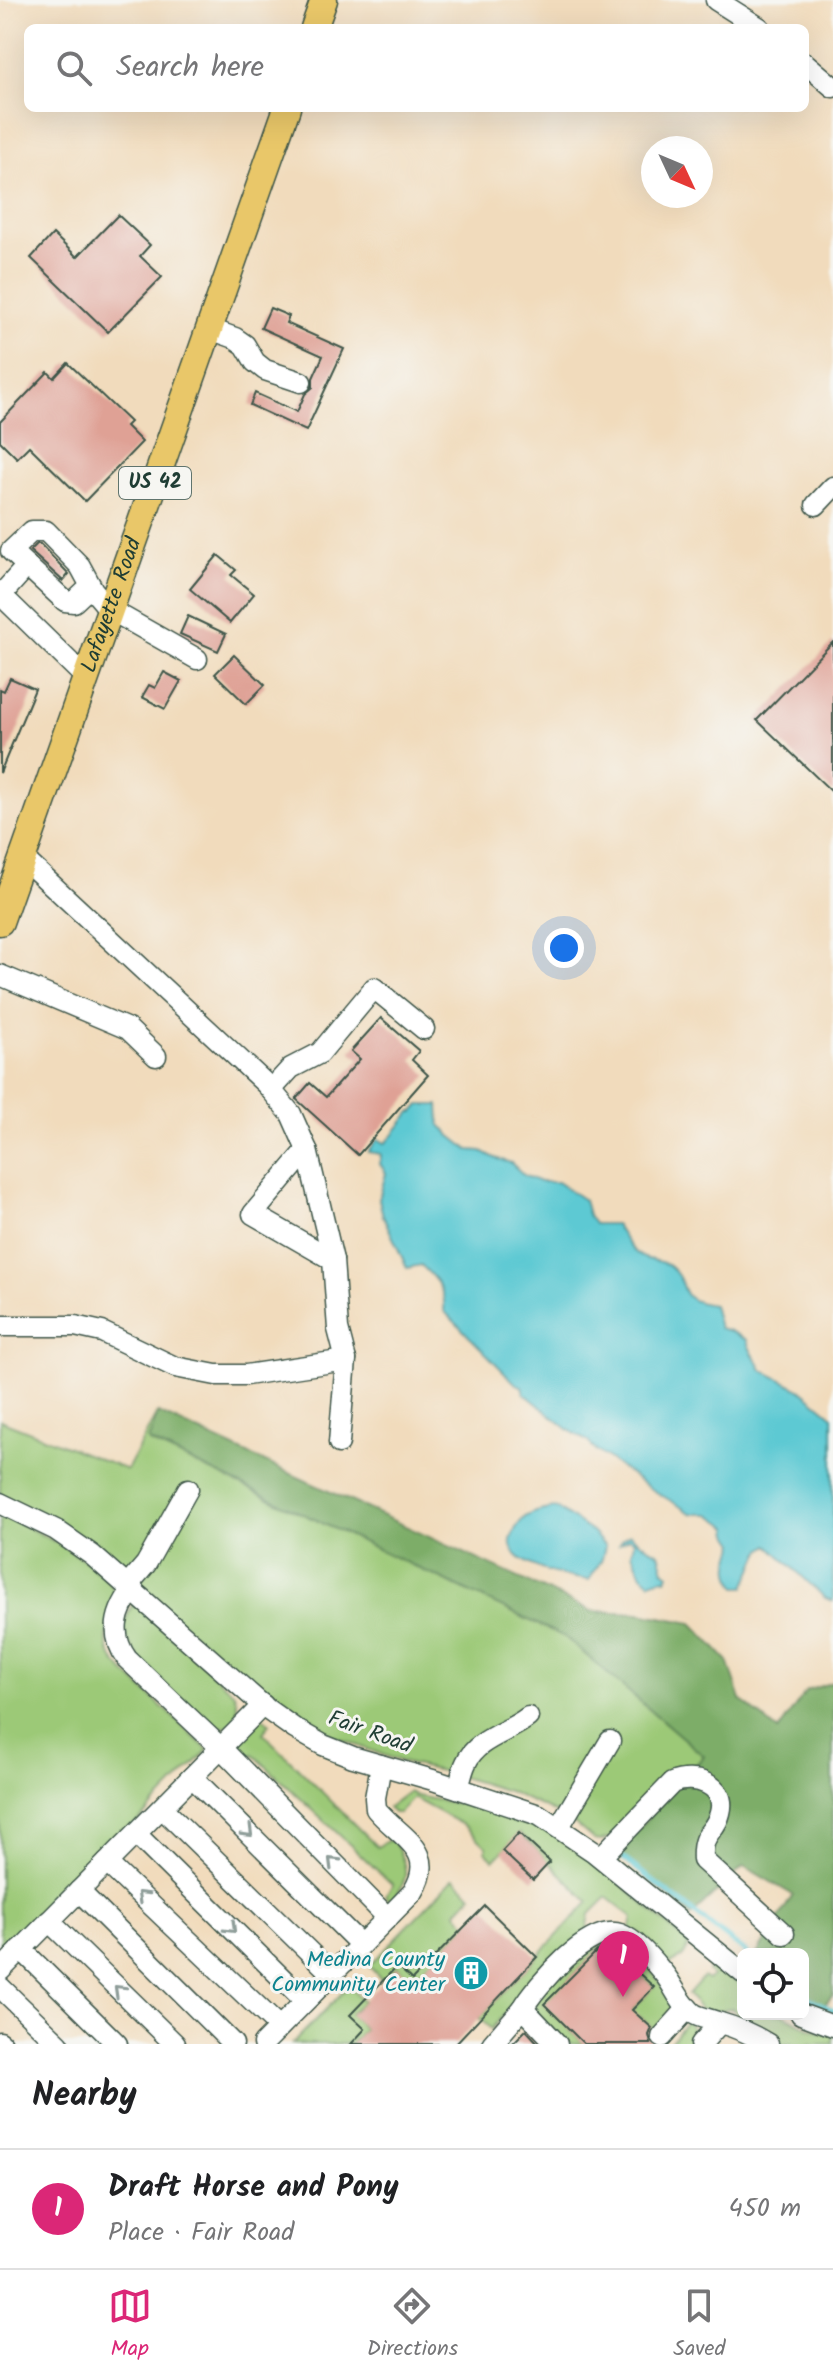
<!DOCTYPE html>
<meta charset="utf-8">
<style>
:root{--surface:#fff;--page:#f6f6f6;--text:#202124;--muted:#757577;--line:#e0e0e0;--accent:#db2777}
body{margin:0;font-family:Kalam,sans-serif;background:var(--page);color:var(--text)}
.controls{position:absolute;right:24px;bottom:24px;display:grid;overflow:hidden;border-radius:12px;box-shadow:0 8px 32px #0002}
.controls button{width:72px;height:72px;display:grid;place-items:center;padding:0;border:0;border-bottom:2px solid var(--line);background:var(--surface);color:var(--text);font:40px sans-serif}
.compass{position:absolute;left:641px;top:136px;width:72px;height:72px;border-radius:50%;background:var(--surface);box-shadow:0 8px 32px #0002;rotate:134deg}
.you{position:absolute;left:564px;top:948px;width:28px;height:28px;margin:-20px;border:6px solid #fff;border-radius:50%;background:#1a73e8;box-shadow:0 0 0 12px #1a73e833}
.badge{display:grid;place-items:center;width:52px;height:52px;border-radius:50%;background:var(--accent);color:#fff;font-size:26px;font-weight:700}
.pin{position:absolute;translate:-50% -66px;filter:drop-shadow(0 2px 4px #0008)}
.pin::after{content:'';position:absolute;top:42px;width:28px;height:24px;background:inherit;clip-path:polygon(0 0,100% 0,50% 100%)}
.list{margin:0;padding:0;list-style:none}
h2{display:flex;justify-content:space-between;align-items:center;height:104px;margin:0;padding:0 32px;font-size:34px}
h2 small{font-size:26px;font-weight:400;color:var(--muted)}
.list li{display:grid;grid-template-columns:52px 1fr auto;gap:24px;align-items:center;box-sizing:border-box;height:120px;padding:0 32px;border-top:2px solid var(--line)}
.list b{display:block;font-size:30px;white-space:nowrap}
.list p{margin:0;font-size:26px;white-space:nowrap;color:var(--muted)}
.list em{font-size:26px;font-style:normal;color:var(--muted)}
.icon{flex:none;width:44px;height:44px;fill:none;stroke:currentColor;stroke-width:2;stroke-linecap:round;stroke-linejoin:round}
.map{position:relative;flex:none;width:833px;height:2044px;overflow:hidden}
.search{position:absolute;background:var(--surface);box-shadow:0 8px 32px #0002;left:24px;right:24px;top:24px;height:88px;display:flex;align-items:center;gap:20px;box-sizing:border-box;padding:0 28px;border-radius:12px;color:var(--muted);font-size:30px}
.sheet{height:224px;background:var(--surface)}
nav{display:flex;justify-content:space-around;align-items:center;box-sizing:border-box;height:112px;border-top:2px solid var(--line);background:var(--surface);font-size:22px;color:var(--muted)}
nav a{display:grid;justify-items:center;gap:4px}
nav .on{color:var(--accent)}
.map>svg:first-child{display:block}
</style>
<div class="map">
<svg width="833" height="2044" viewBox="0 0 833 2044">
<rect width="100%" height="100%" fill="#f6f6f2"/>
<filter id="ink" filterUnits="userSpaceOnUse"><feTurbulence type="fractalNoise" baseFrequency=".0125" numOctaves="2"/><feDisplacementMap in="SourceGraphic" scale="16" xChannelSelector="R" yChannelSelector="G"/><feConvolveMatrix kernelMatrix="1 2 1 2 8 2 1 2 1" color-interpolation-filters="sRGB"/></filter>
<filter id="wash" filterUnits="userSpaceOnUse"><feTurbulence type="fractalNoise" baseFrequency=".006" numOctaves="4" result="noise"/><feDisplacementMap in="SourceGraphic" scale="32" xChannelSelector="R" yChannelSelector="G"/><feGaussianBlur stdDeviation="1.8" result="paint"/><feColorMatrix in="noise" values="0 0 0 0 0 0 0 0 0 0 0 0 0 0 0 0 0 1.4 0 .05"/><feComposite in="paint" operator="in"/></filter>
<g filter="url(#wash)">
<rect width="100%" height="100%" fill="#f1dbbc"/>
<!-- green -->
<g fill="#9cc977" stroke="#5e8356" stroke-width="2">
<polygon points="157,1413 149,1442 565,1637 704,1756 689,1773 680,1770 661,1784 611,1837 600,1841 594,1840 574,1823 550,1810 508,1791 441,1771 405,1763 330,1735 309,1724 269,1696 213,1649 0,1495 0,1420 127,1470"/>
<path d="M0 1514C25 1526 115 1567 115 1598 115 1619 99 1636 112 1657 120 1670 134 1681 146 1692 167 1711 187 1731 208 1750L0 1962Z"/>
<path d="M132 1605 139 1607 234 1693C242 1714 237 1732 211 1726 179 1697 138 1669 122 1628Z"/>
<path d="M262 1717 270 1724 263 1733 377 1847 387 1841 394 1842C408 1866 411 1880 391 1902L385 1895 393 1885 253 1754 244 1763 231 1751Z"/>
<path d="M408 1792 416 1796C452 1803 491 1808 525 1820 581 1842 641 1903 688 1943 686 1958 678 1962 664 1965L630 1932 633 1917 607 1897 590 1914 586 1936 543 1973 491 2029 479 2018 589 1902 520 1833 494 1860 485 1851 487 1847 465 1826 413 1798 399 1813H393L388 1807Z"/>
<polygon points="454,1878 472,1895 456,1912 468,1924 412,1980 397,1966 383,1981 369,1966"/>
<path d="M608 1939C640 1943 659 1982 675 2006L673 2018 658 2034 640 2017 614 2044H599L654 1987 638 1972 643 1967 633 1957 629 1961 625 1960 606 1942 545 2004 564 2023 604 1984 610 1990 570 2030 584 2044H563C553 2034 534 2020 535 2004 536 1985 591 1941 608 1939Z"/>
<path d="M714 1964 743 1986V2014H783L809 2028 833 2035V2044H778L757 2024 736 2013 732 2008C720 2008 715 2015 703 2013L688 1994 703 1977 708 1980 712 1976 708 1971Z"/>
<polygon points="349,1986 364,2001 350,2014 365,2029 351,2044 292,2044"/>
<path d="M686 2022C694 2027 694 2036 692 2044H668Z"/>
</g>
<!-- forest -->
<polygon fill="#7dad68" stroke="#4e754e" stroke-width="2" points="158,1413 591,1611 639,1613 692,1623 728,1661 741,1700 778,1731 806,1691 833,1682 833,1995 818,2012 803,2001 803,1954 757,1954 793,1895 744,1866 691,1916 617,1852 704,1756 565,1637 148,1441"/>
<!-- water -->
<g fill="#5dc9d3" stroke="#3e8384" stroke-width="2">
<path d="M420 1105H439L440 1124 450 1135 469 1150 482 1151 495 1158 511 1163 525 1176 540 1182H557L584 1200 588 1215 594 1224H615C622 1235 632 1254 644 1258 652 1261 662 1260 669 1266 693 1285 670 1299 713 1305L719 1328 730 1331 747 1340C749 1352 757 1358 762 1370L800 1389 833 1416V1601L825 1598 769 1545 761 1551 745 1587H737C725 1571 730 1561 736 1543L730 1534 729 1527 710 1514H692L681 1507 648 1487 593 1448 589 1442 569 1430 524 1393 522 1386 516 1384 444 1311C446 1290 436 1279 421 1265L407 1268 383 1216 379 1199 386 1173 380 1164 381 1154 368 1152 378 1139 385 1143 387 1142 411 1112H414Z"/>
<path d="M553 1508 558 1509 592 1532 605 1546 602 1559 589 1580C571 1578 497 1565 513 1534 516 1527 523 1517 529 1515 536 1511 545 1510 553 1508Z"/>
<polygon points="630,1534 639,1542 659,1553 664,1570 669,1574 666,1579 662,1578 650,1582 642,1575 632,1553 634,1541 629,1538 620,1543 623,1538"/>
</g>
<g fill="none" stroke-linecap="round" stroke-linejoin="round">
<!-- stream -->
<g stroke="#5dc9d3" stroke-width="5">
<polyline points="619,1855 748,1954"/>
<polyline points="803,1995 833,2010"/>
</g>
</g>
<g id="blocks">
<!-- building -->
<g fill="#dfa195">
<polygon points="118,215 150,245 140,256 162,277 108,332 31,258 53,234 77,257"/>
<polygon points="270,308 289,316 286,323 344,349 306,431 250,405 255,393 297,412 305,394 313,387 313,378 323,356 261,328"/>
<polygon points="68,363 130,422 126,426 142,442 85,501 29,446 17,458 0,441 0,422 48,372 54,378"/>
<polygon points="37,544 40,544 69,574 63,581 30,551"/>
<polygon points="218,555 236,570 231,575 254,594 230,623 190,589"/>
<polygon points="188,616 226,634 218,651 180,634"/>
<polygon points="833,642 833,793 757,720"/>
<polygon points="234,655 265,685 246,704 215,674"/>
<polygon points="164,672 181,681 165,709 142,697 149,685 155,688"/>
<polygon points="10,678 35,689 0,773 0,689 4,691"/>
<polygon points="381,1018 419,1051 412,1060 428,1075 358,1155 296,1099 310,1083 326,1097 360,1059 351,1051"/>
<polygon points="519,1833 550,1862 533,1880 502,1851"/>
<polygon points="485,1906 537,1957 455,2044 351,2044 365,2029 350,2015 397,1966 412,1980"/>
<polygon points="609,1946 654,1987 632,2010 652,2028 649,2035 651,2044 584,2044 544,2004 597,1951"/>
<polygon points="526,2030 539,2044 512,2044"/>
</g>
</g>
</g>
<g filter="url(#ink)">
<use href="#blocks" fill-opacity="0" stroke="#3e5548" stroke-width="2"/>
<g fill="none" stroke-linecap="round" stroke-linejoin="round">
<defs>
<g id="minor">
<polyline points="716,0 760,28"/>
<polyline points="805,63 833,87"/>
<polyline points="210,329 235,338 245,345 255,362 265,370 301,382"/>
<polyline points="816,505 833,487"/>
<polyline points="91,586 74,602 65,601 11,551 32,531 46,531 80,566 93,590 109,609 197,659"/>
<polyline points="0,594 85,677"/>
<polyline points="1,595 27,566"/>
<polyline points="23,858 267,1085 291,1114 307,1150 333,1260 338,1329 346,1360 339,1443"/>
<polyline points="0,975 128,1029 156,1056"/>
<polyline points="271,1090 291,1068 320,1053 374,988 424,1029"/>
<polyline points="307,1150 253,1214 333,1260"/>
<polyline points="0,1326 75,1326 102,1332 175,1367 216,1375 246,1375 346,1360"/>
<polyline points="0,1503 56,1530 92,1555 268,1710 295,1729 323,1745 353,1757 433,1780 539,1815 594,1852 743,1973"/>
<polyline points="128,1585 146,1564 188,1489"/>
<path d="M133 1589C115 1612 110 1635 127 1659L221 1748 388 1918"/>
<polyline points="192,1777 361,1945"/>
<path d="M458 1788C461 1780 462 1771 466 1763 477 1738 508 1733 528 1717"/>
<polyline points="162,1808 332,1974"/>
<polyline points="559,1827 610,1741"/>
<polyline points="136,1834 305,2001"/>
<path d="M601 1857 672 1783C693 1774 728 1784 720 1813 715 1834 701 1830 703 1860L784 1934"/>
<polyline points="107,1863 279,2027"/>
<polyline points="79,1891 233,2044"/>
<polyline points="49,1921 175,2044"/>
<polyline points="21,1949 117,2044"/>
<polyline points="0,1971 263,1705"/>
<polyline points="0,1987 59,2044"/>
<polyline points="801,2014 833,2026"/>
<polyline points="662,2037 688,2008"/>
<polyline points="0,2042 2,2044"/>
<path d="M263 2044 413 1892C439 1850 400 1838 376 1809L375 1798 381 1765"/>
<polyline points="492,2044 523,2008"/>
<path d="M557 2044 523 2008C536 1986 590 1923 620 1934 638 1941 653 1961 665 1975 675 1988 680 2004 694 2014 701 2018 710 2019 717 2022 735 2027 752 2034 768 2044"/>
<polyline points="701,2044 720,2023"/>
</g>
<g id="major">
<polyline points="314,28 324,0"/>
<path id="s1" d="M0 922 287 108"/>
</g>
</defs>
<!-- minor casing -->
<use href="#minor" stroke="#3e5548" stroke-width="23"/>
<!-- major casing -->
<use href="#major" stroke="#3e5548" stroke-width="29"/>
<!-- minor -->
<use href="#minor" stroke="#fff" stroke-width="20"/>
<!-- major -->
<use href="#major" stroke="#e9c769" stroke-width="26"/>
</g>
<!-- one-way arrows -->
<defs><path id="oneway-chevron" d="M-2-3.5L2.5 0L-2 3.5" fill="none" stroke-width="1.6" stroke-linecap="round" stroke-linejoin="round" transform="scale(2)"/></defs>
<g stroke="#8f9e9a">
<use href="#oneway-chevron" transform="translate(248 1832) rotate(45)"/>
<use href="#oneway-chevron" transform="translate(333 1862) rotate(-135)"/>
<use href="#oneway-chevron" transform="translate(142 1896) rotate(-136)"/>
<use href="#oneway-chevron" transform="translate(231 1928) rotate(45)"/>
<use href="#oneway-chevron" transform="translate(119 1990) rotate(-136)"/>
</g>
</g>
<!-- icons -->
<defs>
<symbol id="building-disc" viewBox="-11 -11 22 22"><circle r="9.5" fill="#0f9aa8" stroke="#f6f6f2"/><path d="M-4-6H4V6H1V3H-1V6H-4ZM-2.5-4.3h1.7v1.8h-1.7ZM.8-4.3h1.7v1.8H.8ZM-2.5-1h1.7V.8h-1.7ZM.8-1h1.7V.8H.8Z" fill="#fff"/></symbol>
</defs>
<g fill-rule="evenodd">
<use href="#building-disc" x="451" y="1953" width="40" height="40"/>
</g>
<g text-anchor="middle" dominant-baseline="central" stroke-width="6" stroke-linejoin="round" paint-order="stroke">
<!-- shield labels -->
<rect fill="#f6f6f2" stroke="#60746d" stroke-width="2" x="119" y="467" width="72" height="32" rx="6"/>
<g font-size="20" font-weight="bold" fill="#1f3d34">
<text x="155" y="483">US 42</text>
</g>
<!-- street labels -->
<g font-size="22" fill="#1f3d34" stroke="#f6f6f2">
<text stroke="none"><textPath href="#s1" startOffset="336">Lafayette Road</textPath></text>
<text transform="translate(370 1733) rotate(20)">Fair Road</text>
</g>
<!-- culture labels -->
<g font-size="22" fill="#0d838f" stroke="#f6f6f2" text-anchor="end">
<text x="445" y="1960">Medina County<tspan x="445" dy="25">Community Center</tspan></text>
</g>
</g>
</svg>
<div class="controls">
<button><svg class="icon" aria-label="locate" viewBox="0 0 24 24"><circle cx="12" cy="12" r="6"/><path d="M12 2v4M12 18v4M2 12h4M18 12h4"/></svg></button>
</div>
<svg class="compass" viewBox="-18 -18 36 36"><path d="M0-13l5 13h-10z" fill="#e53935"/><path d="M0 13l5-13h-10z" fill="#757577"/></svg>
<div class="you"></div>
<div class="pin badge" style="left:623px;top:1997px">1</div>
<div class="search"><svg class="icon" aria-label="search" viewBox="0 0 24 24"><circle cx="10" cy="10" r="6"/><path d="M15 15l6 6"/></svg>Search here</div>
</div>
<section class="sheet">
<h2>Nearby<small></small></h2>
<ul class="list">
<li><span class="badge">1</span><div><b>Draft Horse and Pony</b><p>Place · Fair Road</p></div><em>450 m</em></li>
</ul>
</section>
<nav>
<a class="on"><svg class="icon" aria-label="map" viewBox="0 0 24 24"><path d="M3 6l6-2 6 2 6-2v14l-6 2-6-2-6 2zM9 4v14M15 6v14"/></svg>Map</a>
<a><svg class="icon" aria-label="directions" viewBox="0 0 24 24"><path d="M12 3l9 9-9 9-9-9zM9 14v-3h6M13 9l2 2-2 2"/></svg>Directions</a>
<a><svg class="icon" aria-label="saved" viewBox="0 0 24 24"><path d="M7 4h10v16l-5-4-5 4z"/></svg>Saved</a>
</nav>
